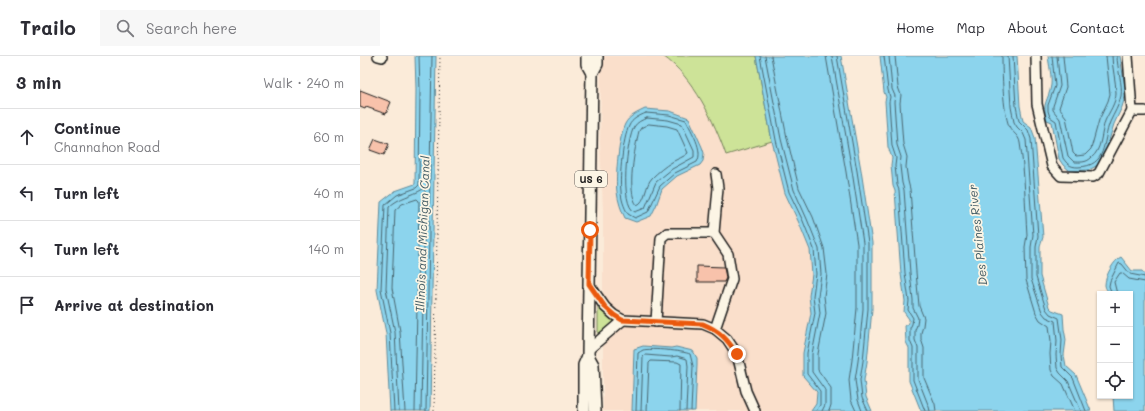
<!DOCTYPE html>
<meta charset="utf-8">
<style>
:root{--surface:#fff;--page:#f7f7f7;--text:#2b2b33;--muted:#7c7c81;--line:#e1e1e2}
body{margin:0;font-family:Mali,sans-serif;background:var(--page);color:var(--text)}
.controls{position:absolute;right:12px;bottom:12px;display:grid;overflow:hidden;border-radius:0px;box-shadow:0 1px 3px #0004}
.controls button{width:36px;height:36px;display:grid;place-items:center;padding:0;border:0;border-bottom:1px solid var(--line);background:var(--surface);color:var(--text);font:20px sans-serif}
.stop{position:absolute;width:12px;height:12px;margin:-9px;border:3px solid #ea580c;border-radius:50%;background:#fff}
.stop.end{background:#ea580c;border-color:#fff;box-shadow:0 1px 4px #0008}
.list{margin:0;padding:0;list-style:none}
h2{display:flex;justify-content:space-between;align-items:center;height:52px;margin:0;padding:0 16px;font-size:17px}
h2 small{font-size:13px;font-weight:400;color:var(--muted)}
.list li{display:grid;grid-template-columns:26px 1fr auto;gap:12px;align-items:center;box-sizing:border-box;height:56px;padding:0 16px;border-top:1px solid var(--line)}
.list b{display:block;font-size:15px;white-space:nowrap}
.list p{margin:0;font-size:13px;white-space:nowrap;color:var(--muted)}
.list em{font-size:13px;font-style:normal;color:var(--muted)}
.icon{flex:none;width:22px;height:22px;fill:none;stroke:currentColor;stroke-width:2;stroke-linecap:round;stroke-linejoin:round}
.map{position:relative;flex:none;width:785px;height:355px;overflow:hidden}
header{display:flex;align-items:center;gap:24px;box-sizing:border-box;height:56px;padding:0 20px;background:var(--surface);border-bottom:1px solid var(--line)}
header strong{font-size:19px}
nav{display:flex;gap:22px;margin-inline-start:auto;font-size:14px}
.search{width:280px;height:36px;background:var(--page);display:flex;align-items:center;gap:10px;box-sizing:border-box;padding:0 14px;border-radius:0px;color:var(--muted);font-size:15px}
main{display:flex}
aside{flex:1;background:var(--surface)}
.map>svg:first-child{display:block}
</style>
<header>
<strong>Trailo</strong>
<div class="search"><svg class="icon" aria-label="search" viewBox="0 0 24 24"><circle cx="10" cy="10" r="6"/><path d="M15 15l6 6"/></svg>Search here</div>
<nav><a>Home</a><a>Map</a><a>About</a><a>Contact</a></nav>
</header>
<main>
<aside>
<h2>3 min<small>Walk · 240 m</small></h2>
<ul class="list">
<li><svg class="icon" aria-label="ahead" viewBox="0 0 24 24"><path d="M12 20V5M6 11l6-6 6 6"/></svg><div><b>Continue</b><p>Channahon Road</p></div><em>60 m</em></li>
<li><svg class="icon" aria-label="left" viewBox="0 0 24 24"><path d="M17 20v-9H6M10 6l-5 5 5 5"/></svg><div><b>Turn left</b></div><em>40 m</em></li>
<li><svg class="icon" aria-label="left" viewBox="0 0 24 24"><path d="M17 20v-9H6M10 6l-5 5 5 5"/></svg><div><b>Turn left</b></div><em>140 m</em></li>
<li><svg class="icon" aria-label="arrive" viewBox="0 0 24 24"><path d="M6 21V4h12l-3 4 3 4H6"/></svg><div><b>Arrive at destination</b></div></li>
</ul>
</aside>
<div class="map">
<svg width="785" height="355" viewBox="0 0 785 355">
<rect width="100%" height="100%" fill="#fbebd9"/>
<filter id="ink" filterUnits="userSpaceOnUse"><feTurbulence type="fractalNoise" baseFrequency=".025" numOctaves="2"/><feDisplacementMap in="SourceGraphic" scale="8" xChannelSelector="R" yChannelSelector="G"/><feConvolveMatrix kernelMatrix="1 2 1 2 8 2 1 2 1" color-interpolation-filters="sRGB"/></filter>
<g filter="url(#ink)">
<!-- built -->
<polygon fill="#fadfcb" points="241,0 303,0 306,2 329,26 350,59 366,99 412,85 425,137 439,167 450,194 452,218 449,240 451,257 443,297 457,336 456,348 451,355 243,355 243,154 240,87"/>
<!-- green -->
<g fill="#cde398" stroke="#74805a">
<path d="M303 0H396L412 85 366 99C354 65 334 22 303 0Z"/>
<polygon points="238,247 253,264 251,269 242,278 238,278"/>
</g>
<!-- water -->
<g fill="#8cd4ed" stroke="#5f8a99">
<polygon points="55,0 76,0 70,355 30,355 26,277 17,234 21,146 35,135 55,128 56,33"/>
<polygon points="396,0 481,0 501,114 512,187 512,253 507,306 504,324 506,341 512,355 451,355 456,348 457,336 443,320 443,297 451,257 449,240 452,218 450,194 439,167 425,137 412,85"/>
<polygon points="520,0 657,0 660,50 663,65 671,71 675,82 683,181 680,191 680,220 689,251 692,254 703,258 704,273 706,284 704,299 706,310 716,319 731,355 561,355 549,325 549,292 546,286 545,270 549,267 549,263 544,256 545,245 541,218 535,135 533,130 531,109 532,102 528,91 525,45 526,41 524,36"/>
<path d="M688 0H760L766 38 762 51 754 68 744 101 738 109 729 114 710 115 703 109 699 103 692 66 687 64C681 46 689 45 691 29 692 20 689 9 688 0Z"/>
<path d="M285 53 310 55 329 62 342 91 344 97 343 105 340 109 317 120 302 133 296 150 291 160 276 166 265 162C261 154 258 145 257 136 255 122 259 80 265 68 269 60 277 57 285 53Z"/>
<path d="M761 201 772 215H782L785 219V355H754L753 340H770V238H749C748 235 745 232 745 229 745 220 754 204 761 201Z"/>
<polygon points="283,290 311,292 316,291 333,295 337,302 337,309 335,355 272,355 274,293"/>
</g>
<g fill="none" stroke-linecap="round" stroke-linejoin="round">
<!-- shore -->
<g stroke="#496670" stroke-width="1">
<polyline points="400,0 416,84 429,136 443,165 454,193 456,218 453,240 455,257 447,297 447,318 460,335 460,349 456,355"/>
<polyline points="405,0 421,83 434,134 447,163 459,193 461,218 458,240 460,257 452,298 452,316 465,334 465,349 462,355"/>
<polyline points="411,0 427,82 439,132 453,161 464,192 467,218 464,240 466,257 458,298 458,314 471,332 471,349 469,355"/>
<polyline points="466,0 486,116 497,188 497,252 492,304 489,324 491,344 496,355"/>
<polyline points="472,0 492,115 503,187 503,253 498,305 495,324 498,344 502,355"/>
<polyline points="477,0 497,115 508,187 508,253 503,305 500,324 502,342 508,355"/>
<polyline points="524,0 528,34 530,41 529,46 532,90 536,102 535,110 537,129 539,134 545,217 549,245 548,254 553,262 552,268 550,272 550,285 553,292 553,324 565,355"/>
<polyline points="529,0 532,33 535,40 534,46 537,89 541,101 540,110 542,127 544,134 550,217 553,244 553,252 558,262 557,269 555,274 555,284 558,292 558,323 569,351 570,355"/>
<polyline points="535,0 538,31 541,39 540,47 543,88 547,101 546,111 548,125 550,133 556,216 559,250 564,262 563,270 561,277 561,283 564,292 564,322 575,348 576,355"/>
<path d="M642 0C642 17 643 55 649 70 652 77 659 79 660 87 665 117 665 148 667 179L665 191 666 224 676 257 680 264 689 270 691 285 690 298 691 314 694 320 703 328 715 355"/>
<polyline points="648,0 651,51 654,66 657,71 663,77 666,84 673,179 671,191 671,223 682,256 686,261 695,265 697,285 696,299 697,312 700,317 708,325 721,355"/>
<polyline points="653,0 656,50 659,65 668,74 671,83 678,180 676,191 676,221 686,253 690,258 699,262 702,284 701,299 702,311 713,322 726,355"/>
<path d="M692 0 695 30 688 49V55L690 61 696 65 703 102C707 108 710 111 718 111 748 110 742 86 750 66 754 57 759 50 761 40 763 29 757 12 757 0"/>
<path d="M697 0 700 30 693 50V54L700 63 708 100 714 106C720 106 726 107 731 102 742 94 741 77 745 65 749 56 756 47 756 37 756 25 752 12 752 0"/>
<polyline points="703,0 706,31 699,52 706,61 713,97 716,100 725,99 731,93 739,64 748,45 750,38 746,0"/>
<path d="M286 57 309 59 326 64C331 75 344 94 337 106L315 117 300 130 288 156 275 162 268 158C264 151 261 143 261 135 259 121 263 82 269 70 272 63 279 60 286 57Z"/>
<path d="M287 62 308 64 322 68 334 94V101L312 113 296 126 285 152 275 156C259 149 267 83 274 71 277 66 282 64 287 62Z"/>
<path d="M289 68 307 70 317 73 328 97C324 101 317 103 312 106 305 110 297 117 292 122 285 129 286 146 277 149 266 136 275 91 279 75L281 72Z"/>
<polyline points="752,238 749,230 750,225 759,207 762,208 770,218 785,221"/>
<polyline points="757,238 754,226 760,217 762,217 769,223 785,226"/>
<polyline points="34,355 30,277 21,233 25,149 37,139 56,132 59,129 60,34 59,0"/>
<path d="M39 355 35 276 26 233 29 151C39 141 52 140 63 133L65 135 61 355"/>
<polyline points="45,355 40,275 32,232 35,154 42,148 57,143 59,145 55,355"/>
<polyline points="66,355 72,0"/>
<path d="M276 355 278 297C280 296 281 295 283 294 291 292 323 295 330 298L333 310 331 355"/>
<polyline points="281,355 283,301 285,299 311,301 317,300 327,303 328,310 326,355"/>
<polyline points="287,355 289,307 291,305 317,306 321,308 320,355"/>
</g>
</g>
<!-- building -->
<g fill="#f8c2ab" stroke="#1c1c1c">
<polygon points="0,34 31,46 26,58 6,51 5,53 0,51"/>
<polygon points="15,83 29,88 24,99 10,94"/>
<polygon points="337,210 364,211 366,222 364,226 337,226"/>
</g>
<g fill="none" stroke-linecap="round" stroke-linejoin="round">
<defs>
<g id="minor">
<polyline points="18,0 22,1"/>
<polyline points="676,0 677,48 692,110 701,120 733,121 739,117 772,55 768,0"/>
<polyline points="772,55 785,55"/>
<polyline points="263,264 343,268 355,273 367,283 377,298 386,335 395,355"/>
<polyline points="296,266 301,182 307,177 354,177"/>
<polyline points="355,273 372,223 368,198 354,177 358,132 356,118"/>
<polyline points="228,294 263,264 254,259 245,251 229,228"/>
</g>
<g id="major">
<polyline points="227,0 227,8 232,17"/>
<polyline points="228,300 233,309 235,355"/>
<polyline points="224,355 224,309 228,300 232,17 237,8 237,0"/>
</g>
</defs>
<!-- minor casing -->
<use href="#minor" stroke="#1c1c1c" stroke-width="12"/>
<!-- major casing -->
<use href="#major" stroke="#1c1c1c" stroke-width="14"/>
<!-- path -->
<polyline stroke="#1c1c1c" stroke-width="1" stroke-dasharray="1 3" stroke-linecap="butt" points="74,355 80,0"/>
<!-- minor -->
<use href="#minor" stroke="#fcf5e5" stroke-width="9"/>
<!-- major -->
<use href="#major" stroke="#fcf5e5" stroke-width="11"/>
</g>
</g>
<g fill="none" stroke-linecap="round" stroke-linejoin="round" filter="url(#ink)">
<!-- route -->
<path stroke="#ea580c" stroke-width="5" d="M230 174 229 228 245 251 254 259 262 264 343 268C360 275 367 283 377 298"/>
</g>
<g text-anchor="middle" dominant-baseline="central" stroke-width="3.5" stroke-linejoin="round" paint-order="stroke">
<!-- shield labels -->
<rect fill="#fcf5e5" stroke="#5f5d58" stroke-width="1" x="215" y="115" width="32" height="16" rx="3"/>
<g font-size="10" font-weight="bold" fill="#1c1c1c">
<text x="231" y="123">US 6</text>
</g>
<!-- water labels -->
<g font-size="12" font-style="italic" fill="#435c65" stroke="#fcf5e5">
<text transform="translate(62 178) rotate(-88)">Illinois and Michigan Canal</text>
<text transform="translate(617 179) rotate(-96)">Des Plaines River</text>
</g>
</g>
</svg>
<div class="controls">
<button>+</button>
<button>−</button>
<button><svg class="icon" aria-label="locate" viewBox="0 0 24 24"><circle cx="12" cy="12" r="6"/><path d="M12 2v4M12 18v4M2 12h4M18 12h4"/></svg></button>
</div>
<div class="stop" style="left:230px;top:174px"></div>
<div class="stop end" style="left:377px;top:298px"></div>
</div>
</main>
